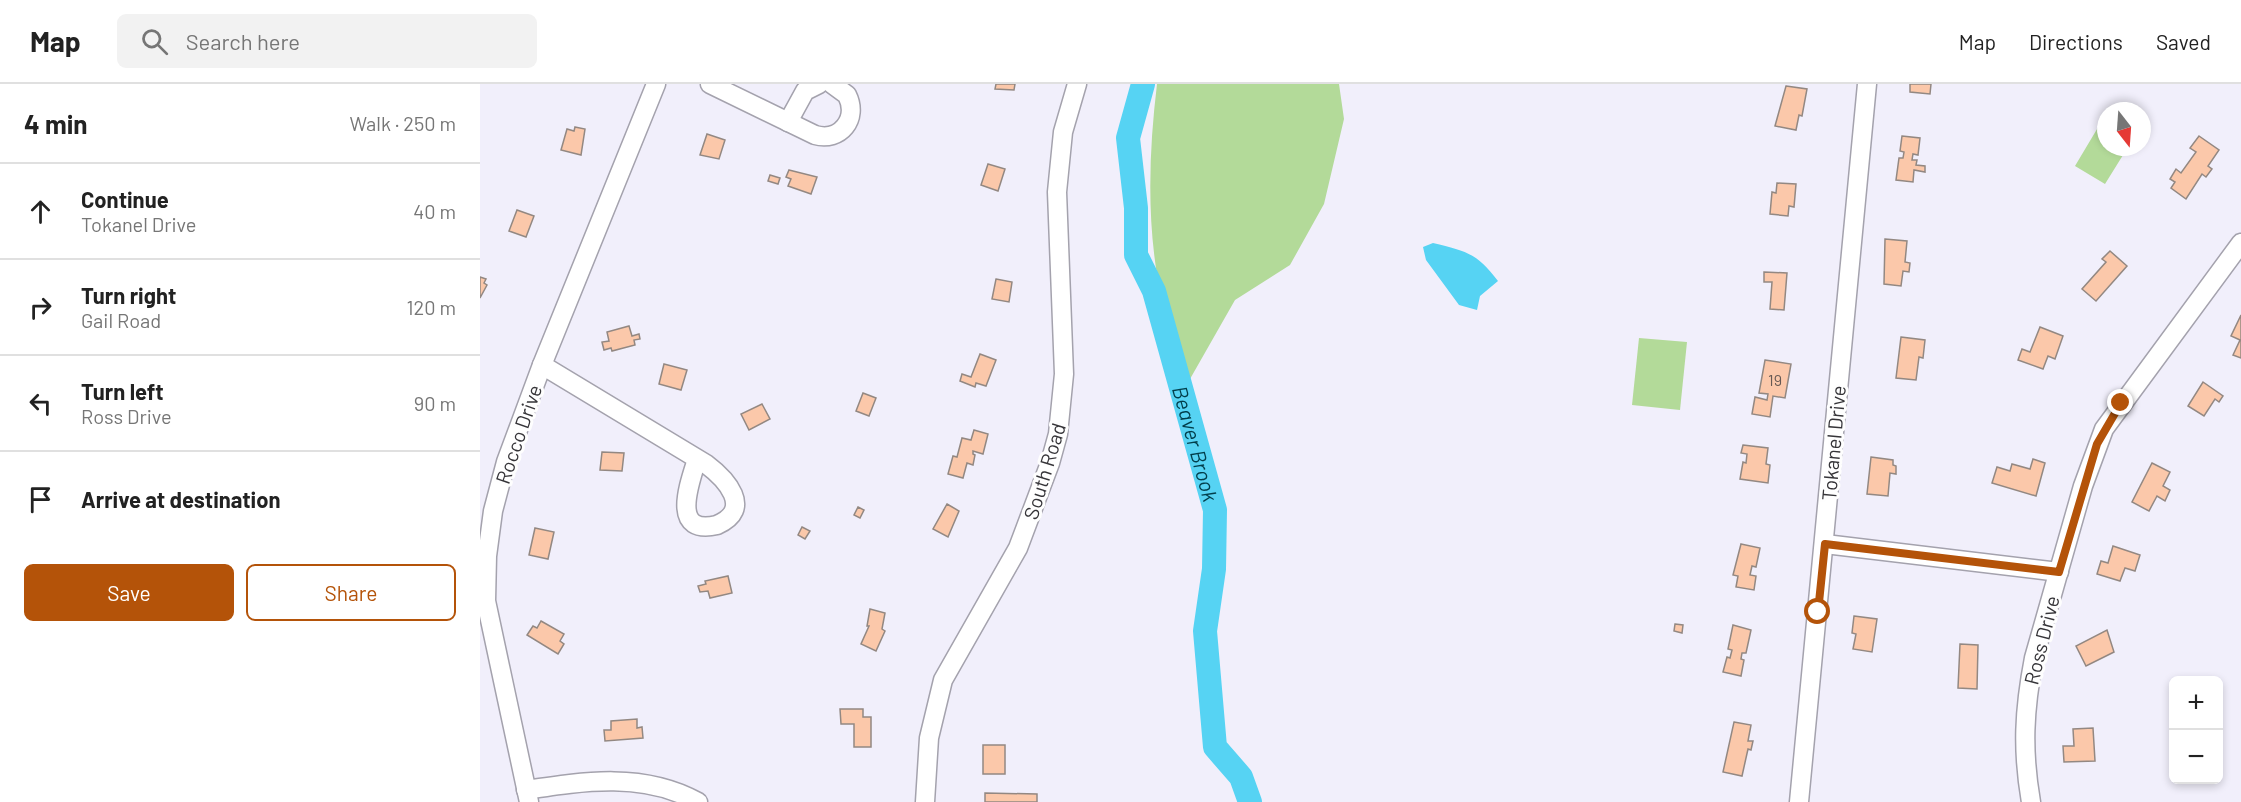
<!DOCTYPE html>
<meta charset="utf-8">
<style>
:root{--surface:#fff;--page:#f2f2f2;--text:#222;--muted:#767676;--line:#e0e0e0;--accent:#b45309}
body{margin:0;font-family:Barlow,sans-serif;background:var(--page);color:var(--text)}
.controls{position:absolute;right:18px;bottom:18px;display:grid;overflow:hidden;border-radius:9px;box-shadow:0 3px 9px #0003}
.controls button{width:54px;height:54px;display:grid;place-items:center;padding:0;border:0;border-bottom:2px solid var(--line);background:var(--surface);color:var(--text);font:30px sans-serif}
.compass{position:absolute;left:1617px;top:18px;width:54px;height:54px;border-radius:50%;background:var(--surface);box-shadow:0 3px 9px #0003;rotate:163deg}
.stop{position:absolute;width:18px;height:18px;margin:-14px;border:4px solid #b45309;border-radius:50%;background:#fff}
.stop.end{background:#b45309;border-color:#fff;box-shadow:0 2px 6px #0008}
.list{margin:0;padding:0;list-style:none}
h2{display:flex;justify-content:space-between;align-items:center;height:78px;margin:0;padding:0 24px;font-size:26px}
h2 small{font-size:20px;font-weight:400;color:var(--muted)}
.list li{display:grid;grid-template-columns:39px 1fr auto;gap:18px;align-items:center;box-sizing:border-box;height:96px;padding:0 24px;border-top:2px solid var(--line)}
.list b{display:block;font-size:22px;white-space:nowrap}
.list p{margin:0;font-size:20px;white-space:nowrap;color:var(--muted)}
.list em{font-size:20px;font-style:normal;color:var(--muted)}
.actions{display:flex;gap:12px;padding:18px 24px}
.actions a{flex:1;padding:14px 0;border:2px solid var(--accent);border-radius:9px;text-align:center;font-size:21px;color:var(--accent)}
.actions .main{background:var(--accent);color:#fff}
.icon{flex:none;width:33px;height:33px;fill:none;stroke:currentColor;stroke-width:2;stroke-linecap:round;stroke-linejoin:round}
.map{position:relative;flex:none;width:1761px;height:718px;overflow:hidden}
header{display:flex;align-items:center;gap:36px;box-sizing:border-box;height:84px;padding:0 30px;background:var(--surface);border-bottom:2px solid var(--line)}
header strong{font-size:28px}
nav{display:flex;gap:33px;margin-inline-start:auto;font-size:21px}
.search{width:420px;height:54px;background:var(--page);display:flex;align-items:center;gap:15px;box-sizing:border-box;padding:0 21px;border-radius:9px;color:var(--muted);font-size:22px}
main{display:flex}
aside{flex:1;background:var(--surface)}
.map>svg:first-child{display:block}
</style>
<header>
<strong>Map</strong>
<div class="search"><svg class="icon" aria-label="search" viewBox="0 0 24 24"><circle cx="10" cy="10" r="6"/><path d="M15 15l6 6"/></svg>Search here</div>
<nav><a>Map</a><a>Directions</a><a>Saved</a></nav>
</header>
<main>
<aside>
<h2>4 min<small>Walk · 250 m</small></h2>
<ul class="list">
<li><svg class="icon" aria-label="ahead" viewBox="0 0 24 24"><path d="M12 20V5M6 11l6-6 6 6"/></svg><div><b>Continue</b><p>Tokanel Drive</p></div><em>40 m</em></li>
<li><svg class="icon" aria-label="right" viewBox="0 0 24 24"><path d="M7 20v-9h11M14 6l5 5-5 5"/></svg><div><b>Turn right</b><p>Gail Road</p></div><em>120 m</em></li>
<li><svg class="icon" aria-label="left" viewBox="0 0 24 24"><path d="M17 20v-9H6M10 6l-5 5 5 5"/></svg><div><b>Turn left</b><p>Ross Drive</p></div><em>90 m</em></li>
<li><svg class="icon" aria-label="arrive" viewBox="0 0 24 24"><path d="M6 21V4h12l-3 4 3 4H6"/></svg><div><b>Arrive at destination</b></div></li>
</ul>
<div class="actions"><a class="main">Save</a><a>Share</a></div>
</aside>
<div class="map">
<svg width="1761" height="718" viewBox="0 0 1761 718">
<rect width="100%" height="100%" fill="#f1effb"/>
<!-- green -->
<g fill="#b3da99">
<path d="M677 0H859L864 35 844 120 810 181 755 216 710 295C701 272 690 249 684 226 666 151 668 75 677 0Z"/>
<polygon points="1626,30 1626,63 1648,63 1625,100 1595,82"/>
<polygon points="1159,254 1207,258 1200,326 1152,321"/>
</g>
<!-- water -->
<path fill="#56d3f3" d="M953 159C986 167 997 169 1018 197L1000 212 997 226 979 221 946 176 943 163Z"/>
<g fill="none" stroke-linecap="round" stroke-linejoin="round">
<!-- river -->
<path stroke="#56d3f3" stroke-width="24" id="s1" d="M663 0 648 54 656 124V171L674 207 735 426 734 485 725 547 735 663 761 693 770 718"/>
</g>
<!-- building -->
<g fill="#fbc8aa" stroke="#938882" stroke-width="1.5">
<polygon points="516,0 535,0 534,6 515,5"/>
<polygon points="1430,0 1451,0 1450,10 1430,8"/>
<polygon points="1306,2 1327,5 1322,32 1319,31 1316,46 1295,42"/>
<polygon points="95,43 105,45 101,71 81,66 87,45 94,47"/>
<polygon points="227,50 245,56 239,75 220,71"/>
<polygon points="1422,52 1440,54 1438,71 1433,70 1432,76 1437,76 1436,81 1445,82 1445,88 1434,86 1433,98 1416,96 1419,74 1423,74 1424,68 1420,67"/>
<polygon points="1719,52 1739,66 1728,82 1732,85 1726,93 1722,90 1706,115 1691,104 1695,98 1690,95 1696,85 1701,89 1716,68 1710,64"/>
<polygon points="508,80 525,85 518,107 501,101"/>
<polygon points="309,86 337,93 331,110 308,102 311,95 306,93"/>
<polygon points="290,91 300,94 298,100 288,97"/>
<polygon points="1297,99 1316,100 1314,123 1309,122 1308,132 1290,130 1292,108 1296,109"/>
<polygon points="37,126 54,132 46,153 29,147"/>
<polygon points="1405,155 1427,157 1425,178 1430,179 1429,188 1423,187 1421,202 1404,200"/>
<polygon points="1630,167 1647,182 1616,217 1602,205 1626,178 1622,175"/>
<polygon points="1284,188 1307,189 1304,226 1290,225 1292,198 1284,198"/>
<polygon points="0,193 6,195 4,199 7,201 0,214"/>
<polygon points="516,195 532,198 529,218 512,215"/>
<polygon points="1761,231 1761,274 1753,271 1760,256 1751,252"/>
<polygon points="149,242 152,252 159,250 160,255 154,256 155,261 132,267 131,264 124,266 122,258 129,257 127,248"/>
<polygon points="1560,243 1583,252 1575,275 1568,272 1563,285 1538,276 1542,265 1550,268"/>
<polygon points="1421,253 1445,256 1443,274 1439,273 1436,296 1416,294"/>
<polygon points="500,270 516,276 506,302 496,299 495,303 480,297 482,290 491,293"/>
<polygon points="1285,276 1311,280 1305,314 1293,312 1290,333 1272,330 1275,313 1287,316 1288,310 1279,309"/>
<polygon points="184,280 207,286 201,306 179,300"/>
<polygon points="1723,298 1743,312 1739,318 1735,315 1724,332 1708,322"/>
<polygon points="383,309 396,314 389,332 376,327"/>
<polygon points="282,320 290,335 269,346 261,330"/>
<polygon points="494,346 508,350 503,370 493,367 493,370 495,371 493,381 487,379 483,394 468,390 473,372 477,373 482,354 491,356"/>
<polygon points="1263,361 1288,364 1286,380 1290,381 1288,399 1260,395 1263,378 1266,379 1267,370 1261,369"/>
<polygon points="122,368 144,369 142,387 120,386"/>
<polygon points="1391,373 1413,376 1413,381 1416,382 1416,390 1410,389 1408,412 1387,410"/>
<polygon points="1553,375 1565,379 1556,412 1512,399 1517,383 1530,387 1532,380 1550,385"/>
<polygon points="1672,379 1690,388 1683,402 1690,406 1685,417 1677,412 1669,427 1652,418"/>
<polygon points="467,420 479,427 468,453 453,445"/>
<polygon points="378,423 384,426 380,434 374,431"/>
<polygon points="322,443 330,447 325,455 318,451"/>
<polygon points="55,444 74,448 68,475 49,471"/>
<polygon points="1261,460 1280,464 1276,483 1272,482 1270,491 1276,492 1274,506 1256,503 1258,492 1253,491"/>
<polygon points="1633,462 1660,471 1655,487 1645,484 1640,497 1617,490 1621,477 1628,479"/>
<polygon points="248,492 252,509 230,514 228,507 220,508 218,502 226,500 225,497"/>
<polygon points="390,525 405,529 402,545 405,547 396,567 381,560 389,542 387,542"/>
<polygon points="1374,532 1397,535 1392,568 1373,565 1376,550 1372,549"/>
<polygon points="61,537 84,550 80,557 84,560 78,570 47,551 53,542 57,544"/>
<polygon points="1195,540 1203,541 1202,549 1194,547"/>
<polygon points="1253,541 1271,546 1266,569 1262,569 1261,575 1264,576 1261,592 1243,588 1247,573 1250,574 1252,566 1248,565"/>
<polygon points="1627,546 1634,568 1606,582 1596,562"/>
<polygon points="1480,560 1498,561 1497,605 1478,604"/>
<polygon points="360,625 383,625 383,633 391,633 391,663 374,663 374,640 361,640"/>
<polygon points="157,635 157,644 162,643 163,654 125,657 124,646 131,646 131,637"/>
<polygon points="1254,638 1271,641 1268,657 1273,657 1271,666 1268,665 1262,692 1243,688"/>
<polygon points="1613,644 1615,677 1584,678 1583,662 1594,662 1593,645"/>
<rect x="503" y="661" width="22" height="29"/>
<polygon points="505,709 557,710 557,718 505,718"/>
</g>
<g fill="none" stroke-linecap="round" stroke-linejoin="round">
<defs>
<g id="minor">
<path d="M230 0 335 51C360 58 379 35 367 11L352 0"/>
<polyline points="308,38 325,7 339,0"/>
<path d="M62 281 226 380C246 395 274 425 237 441 189 452 210 398 217 375"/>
<polyline points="1345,460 1579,488"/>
<path d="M46 706C105 697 164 688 218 718"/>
<polyline points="49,718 6,517 7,472 13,427 26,378 62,281 176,0"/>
<polyline points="445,718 449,654 463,596 538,464 570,379 578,350 584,290 577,108 583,48 597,0"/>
<polyline points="1319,718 1387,0"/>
<path d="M1551 718C1542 666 1544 626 1554 574L1603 402 1624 345 1761 159"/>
</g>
</defs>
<!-- minor casing -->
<use href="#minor" stroke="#a4a2ad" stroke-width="21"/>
<!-- minor -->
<use href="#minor" stroke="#fff" stroke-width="18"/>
</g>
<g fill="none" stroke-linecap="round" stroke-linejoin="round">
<!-- route -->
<polyline stroke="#b45309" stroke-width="8" points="1338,528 1345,460 1579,488 1617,360 1641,319"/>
</g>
<g text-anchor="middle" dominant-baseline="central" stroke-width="6" stroke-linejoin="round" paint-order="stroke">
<!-- number labels -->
<g font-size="16" fill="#665954">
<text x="1295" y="295">19</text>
</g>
<!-- street labels -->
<g font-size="20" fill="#353438" stroke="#fefefe">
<text transform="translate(38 350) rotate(-71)">Rocco Drive</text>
<text transform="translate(1353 359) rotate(-85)">Tokanel Drive</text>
<text transform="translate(564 387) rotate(-73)">South Road</text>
<text transform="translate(1561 556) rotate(-76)">Ross Drive</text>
</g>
<!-- water labels -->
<g font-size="21" font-style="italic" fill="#023e4b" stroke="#fefefe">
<text stroke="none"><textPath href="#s1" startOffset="372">Beaver Brook</textPath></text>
</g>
</g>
</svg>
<div class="controls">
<button>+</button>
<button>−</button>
</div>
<svg class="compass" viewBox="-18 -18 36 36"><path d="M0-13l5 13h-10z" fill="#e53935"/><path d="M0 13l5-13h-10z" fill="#767676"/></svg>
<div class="stop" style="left:1338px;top:528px"></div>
<div class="stop end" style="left:1641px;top:319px"></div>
</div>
</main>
